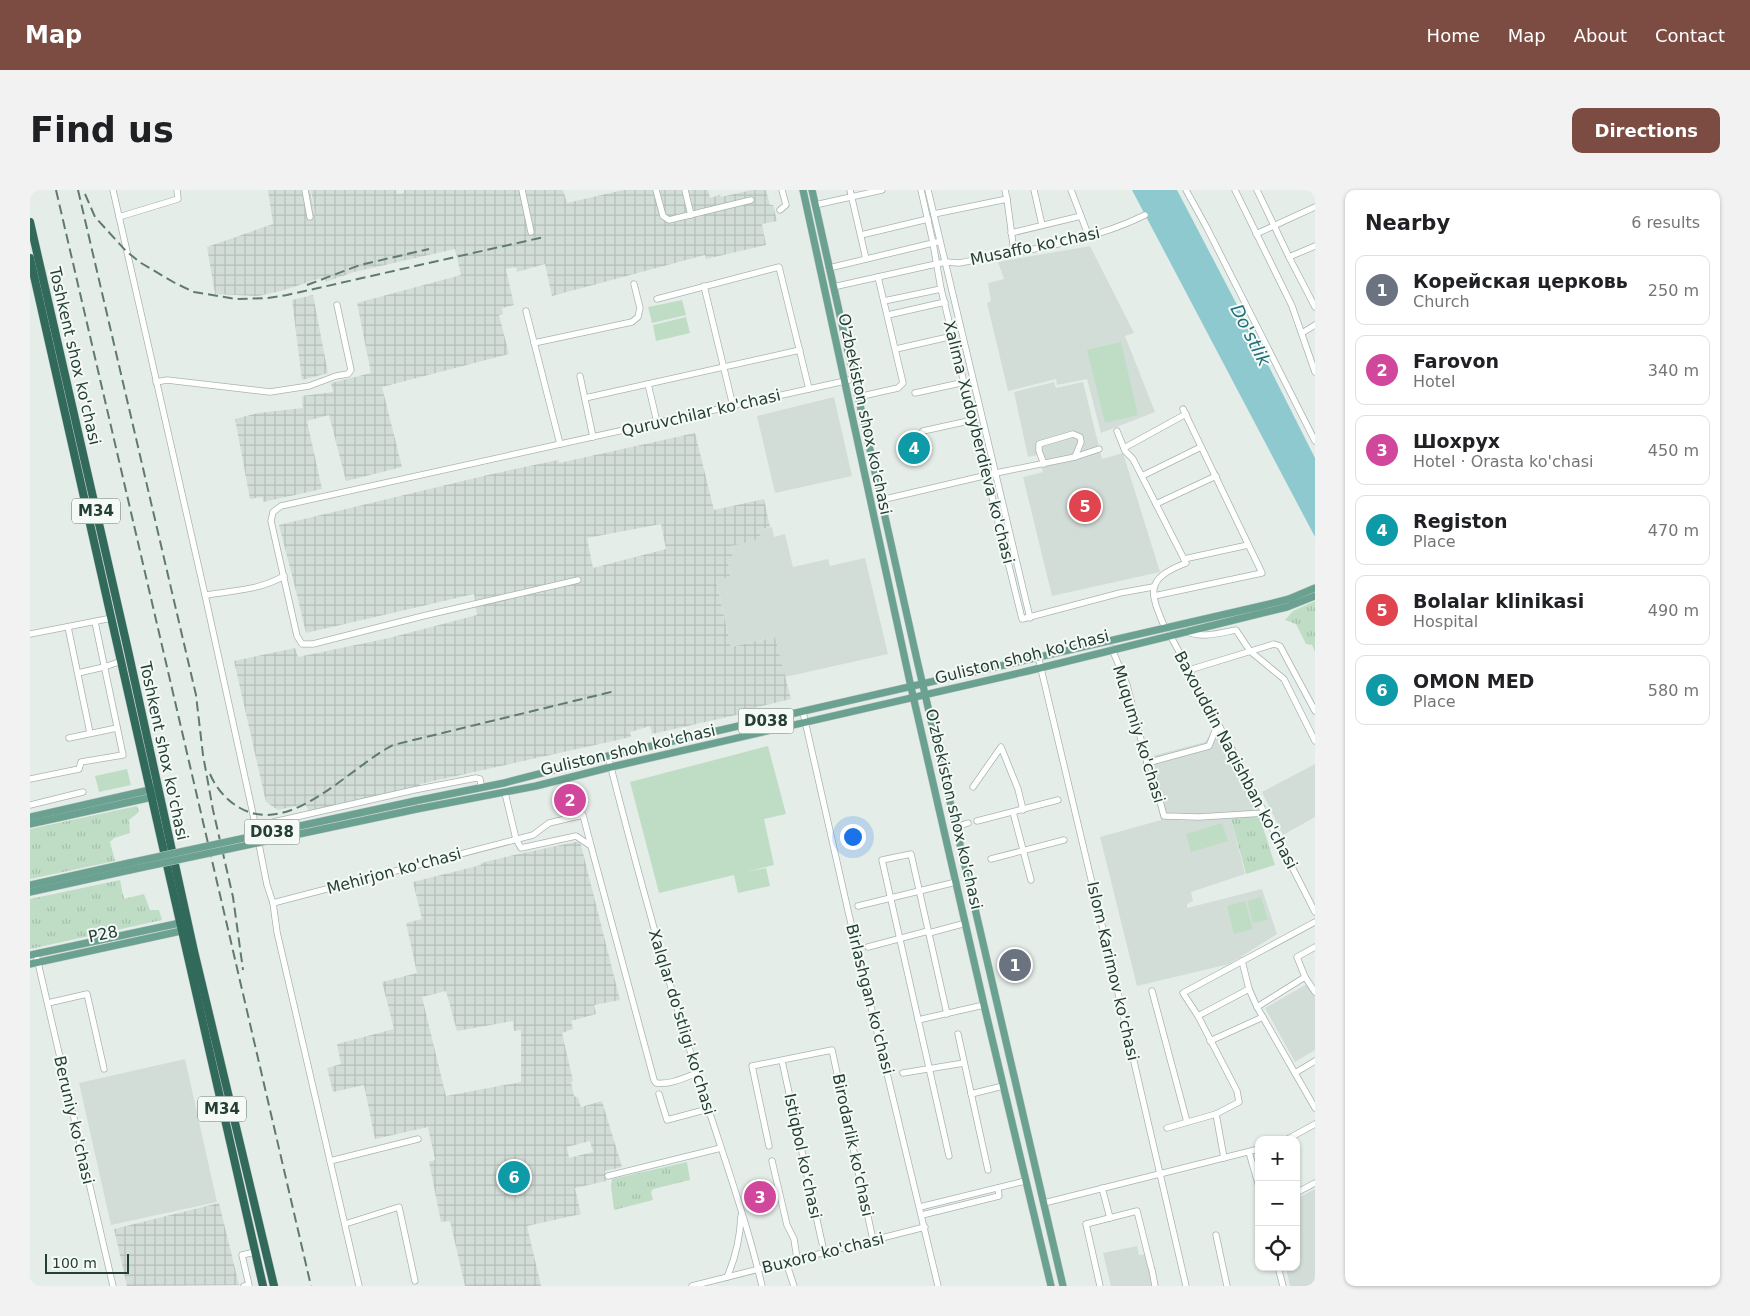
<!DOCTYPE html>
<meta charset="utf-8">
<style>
:root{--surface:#fff;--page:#f2f2f2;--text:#202124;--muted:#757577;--line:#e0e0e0;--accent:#7c4b41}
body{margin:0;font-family:"DejaVu Sans",sans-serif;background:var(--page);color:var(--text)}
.controls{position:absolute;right:15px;bottom:15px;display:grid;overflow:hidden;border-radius:10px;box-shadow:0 1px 4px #0004}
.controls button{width:45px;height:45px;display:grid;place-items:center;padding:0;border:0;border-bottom:1px solid var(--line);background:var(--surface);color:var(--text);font:25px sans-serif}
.scale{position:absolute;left:15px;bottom:12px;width:84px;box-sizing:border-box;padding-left:5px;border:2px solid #243f36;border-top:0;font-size:14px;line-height:18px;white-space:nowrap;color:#243f36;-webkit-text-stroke:4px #f5faf7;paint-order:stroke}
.you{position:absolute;left:822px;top:646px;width:18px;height:18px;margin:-12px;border:4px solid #fff;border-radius:50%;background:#1a73e8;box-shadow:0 0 0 8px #1a73e833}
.badge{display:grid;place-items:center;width:32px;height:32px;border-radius:50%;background:var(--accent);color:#fff;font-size:16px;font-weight:700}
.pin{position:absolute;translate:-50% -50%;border:2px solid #fff;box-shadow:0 1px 5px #0006}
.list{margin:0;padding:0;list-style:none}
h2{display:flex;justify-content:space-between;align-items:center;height:65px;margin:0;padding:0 20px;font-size:21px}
h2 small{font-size:16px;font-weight:400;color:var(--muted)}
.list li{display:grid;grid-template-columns:32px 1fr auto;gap:15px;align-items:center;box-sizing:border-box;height:70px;margin:0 10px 10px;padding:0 10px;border:1px solid var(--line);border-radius:10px}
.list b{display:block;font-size:19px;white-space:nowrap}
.list p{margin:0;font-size:16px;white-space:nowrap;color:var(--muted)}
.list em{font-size:16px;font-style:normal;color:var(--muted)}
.icon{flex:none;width:28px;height:28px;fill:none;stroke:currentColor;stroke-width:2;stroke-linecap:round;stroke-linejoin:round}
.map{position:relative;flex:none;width:1285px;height:1096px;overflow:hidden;border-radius:10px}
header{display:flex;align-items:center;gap:30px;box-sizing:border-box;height:70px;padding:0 25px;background:var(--accent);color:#fff}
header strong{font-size:24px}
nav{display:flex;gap:28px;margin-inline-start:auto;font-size:18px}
.intro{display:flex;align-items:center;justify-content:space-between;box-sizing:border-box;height:120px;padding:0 30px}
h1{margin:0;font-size:35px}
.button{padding:12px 22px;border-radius:10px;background:var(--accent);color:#fff;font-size:18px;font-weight:700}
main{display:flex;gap:30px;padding:0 30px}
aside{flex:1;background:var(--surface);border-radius:10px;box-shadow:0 1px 4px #0004}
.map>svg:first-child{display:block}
</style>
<header>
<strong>Map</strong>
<nav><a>Home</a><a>Map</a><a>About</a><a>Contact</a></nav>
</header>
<div class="intro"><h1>Find us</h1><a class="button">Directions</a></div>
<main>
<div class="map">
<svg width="1285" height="1096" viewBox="0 0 1285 1096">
<defs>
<pattern id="industrial-grid" width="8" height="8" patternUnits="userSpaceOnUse" patternTransform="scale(1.25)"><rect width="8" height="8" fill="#d3ddd8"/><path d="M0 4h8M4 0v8" fill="none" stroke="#b5bfba"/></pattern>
<pattern id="grass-tufts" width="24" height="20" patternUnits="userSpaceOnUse" patternTransform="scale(1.25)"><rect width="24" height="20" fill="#bfddc5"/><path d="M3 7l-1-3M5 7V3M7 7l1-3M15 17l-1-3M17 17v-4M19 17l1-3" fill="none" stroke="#a4bfaa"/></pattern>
</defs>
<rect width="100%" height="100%" fill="#e5ede9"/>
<!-- built -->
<g fill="#d3ddd8">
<polygon points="1060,56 1104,143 1095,146 1125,222 1071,243 1057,189 1027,195 1026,189 978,201 957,113 961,111 958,93 974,89 968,72"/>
<polygon points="1024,192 1026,198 1053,192 1072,269 1093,263 1130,382 1022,406 993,287 1013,282 1008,265 998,267 984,202"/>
<polygon points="804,207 822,286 745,303 727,226"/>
<polygon points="742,337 744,347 755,344 763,377 798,369 800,376 835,368 858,464 755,487 745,447 701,457 686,389 700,387 698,370 703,369 701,355 730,349 729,340"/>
<polygon points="1186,536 1230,619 1229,625 1201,628 1215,684 1161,702 1163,711 1157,714 1157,718 1232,699 1247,744 1199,774 1107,796 1070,647 1131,630 1115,568 1175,552"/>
<polygon points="1285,574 1285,627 1253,645 1232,602"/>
<polygon points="1277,794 1285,807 1285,860 1265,872 1235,818"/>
<polygon points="155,869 187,1012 81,1035 49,893"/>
<polygon points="1285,999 1285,1096 1260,1096 1256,1077 1266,1077 1266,1009"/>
<polygon points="1107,1056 1109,1065 1115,1064 1122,1096 1081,1096 1073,1063"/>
</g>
<!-- industrial -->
<g fill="url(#industrial-grid)" fill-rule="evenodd">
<polygon points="238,0 280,0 288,41 281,0 366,0 367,4 374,3 374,0 533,0 537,13 593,0 678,0 680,8 690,5 691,7 722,0 736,0 740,15 743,15 747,31 732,34 736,55 676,69 675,65 522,106 515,74 487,82 486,77 476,79 484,115 472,118 473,124 469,125 479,164 352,197 372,277 316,291 299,225 277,231 292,299 233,312 232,307 220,309 205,229 228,223 273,218 272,206 303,202 301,193 341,183 327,113 431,85 425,59 324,82 296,92 294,87 251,101 228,106 185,104 177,57 243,34"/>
<polygon points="283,105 298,183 272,190 262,110"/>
<path d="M665 243 684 320 734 309 740 337 729 340 731 349 701 356 703 369 698 370 700 387 686 390 701 457 745 447 761 509 715 520V523L622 544 620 536 600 542 601 547 390 594V596L279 622 275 614 248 620 236 612 204 471 265 458 268 467 359 448 447 425 444 404 276 443 267 405 249 335 462 284 528 270 529 273ZM631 334 636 359 563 378 557 348Z"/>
<path d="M550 651 590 810 564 815 566 824 541 831 543 839 532 843 543 891 541 892 544 906 548 908 551 917 572 911 592 977 575 981 576 991 545 998 551 1024 497 1036 511 1096H435L420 1031 411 1032 399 972 405 970 398 937 345 949 334 895 303 902 297 878 311 874 307 854 364 839 352 792 387 783 376 733 392 729 383 692 451 675V673L484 665ZM416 801 427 841 483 831 484 841 491 840V892L416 906 392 807ZM560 951 563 962 539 968 537 957Z"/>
<polygon points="189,1013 209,1095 97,1096 84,1039"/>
</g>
<!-- grass -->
<g fill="url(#grass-tufts)">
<polygon points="1285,411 1285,462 1282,455 1276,454 1266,434 1255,430 1263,421"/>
<polygon points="107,616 109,622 99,630 100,643 84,648 80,652 85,671 0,689 0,639"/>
<polygon points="1229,625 1245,675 1216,684 1201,628"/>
<polygon points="90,690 94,709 114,704 120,720 129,720 132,730 0,759 0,709"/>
<polygon points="657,972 660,990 623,999 621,1002 623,1010 584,1020 581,996 582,989"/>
</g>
<!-- pitch -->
<g fill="#bfddc5">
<polygon points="652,110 656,125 622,133 618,117"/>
<polygon points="656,127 660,143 626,151 623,135"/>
<polygon points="1091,152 1108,225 1075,233 1057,160"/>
<polygon points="738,556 756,624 734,629 744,675 716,682 736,678 740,696 708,703 704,685 629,703 600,592"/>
<polygon points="97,579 101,595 69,602 65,586"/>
<polygon points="1192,633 1198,651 1161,662 1156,644"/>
<polygon points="1231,707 1238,730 1223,733 1217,711"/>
<polygon points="1215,711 1223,739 1204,744 1197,716"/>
</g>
<!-- water -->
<polygon fill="#8fc9d0" points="1102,0 1147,0 1227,153 1285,268 1285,347"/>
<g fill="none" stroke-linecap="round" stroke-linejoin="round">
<defs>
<g id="minor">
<polyline points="83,0 175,405 223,624 237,695 243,713 247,742 329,1096"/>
<polyline points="275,0 280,27"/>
<polyline points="492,0 501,42"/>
<polyline points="626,0 633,26 639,30 721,10"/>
<polyline points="655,0 661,25"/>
<polyline points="820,0 836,69"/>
<polyline points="891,0 903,53 911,99 992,429 1090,403 1123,397"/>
<polyline points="898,0 1000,428"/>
<polyline points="975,0 977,9"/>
<polyline points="1004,0 1012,35"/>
<polyline points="1041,0 1059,47"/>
<polyline points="1156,0 1177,38 1285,251"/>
<polyline points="1205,0 1262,116 1285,182"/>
<polyline points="1227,0 1259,67 1285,117"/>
<polyline points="785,15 852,0"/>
<polyline points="750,20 756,15 752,0"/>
<polyline points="904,24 977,9 984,62"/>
<polyline points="89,27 148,9 147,0"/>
<polyline points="981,43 1051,26"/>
<polyline points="1226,44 1285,17"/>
<polyline points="831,45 898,29"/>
<polyline points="1259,67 1285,56"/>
<polyline points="799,78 907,52"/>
<polyline points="674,96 703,216"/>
<path d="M803 97 906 74 916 72 929 73C990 61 1059 53 1115 25"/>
<polyline points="627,109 749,77 779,199"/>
<polyline points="854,111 911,99"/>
<polyline points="496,121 530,254"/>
<polyline points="858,125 915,112"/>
<polyline points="1272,143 1285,135"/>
<polyline points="504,153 602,132 608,127 610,118 604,94"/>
<polyline points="866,159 923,146"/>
<polyline points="550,186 563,247"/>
<polyline points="126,192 137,190 240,202 279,196 306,186 318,184 321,180 307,115"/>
<polyline points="618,194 627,232"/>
<polyline points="885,203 935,192"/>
<polyline points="828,207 868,198 873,193 848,87"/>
<polyline points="555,208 770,160"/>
<polyline points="893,241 943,230"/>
<path d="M1087 241 1095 261 1103 269 1156 373C1115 389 1119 401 1135 438"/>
<polyline points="1094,258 1156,224"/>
<polyline points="1014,274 1009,261 1009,254 1043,244 1050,247 1051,252 1045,267"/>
<polyline points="1112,286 1171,257"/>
<polyline points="851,310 966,283 1045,267 1069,259"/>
<polyline points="1126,314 1186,286"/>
<polyline points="1154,369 1218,355"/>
<polyline points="548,390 393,426 283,454 272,454 267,446 241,331 243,322 251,316 824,189"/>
<path d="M175 405C202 401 230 400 254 386"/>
<polyline points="1124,406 1232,383 1153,219"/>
<polyline points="38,437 60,543"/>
<path d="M1156 441C1170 449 1190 443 1206 440L1220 461 1254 489 1285 551"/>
<polyline points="0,444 82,428"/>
<polyline points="1140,445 1205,565 1285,722"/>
<polyline points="1082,459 1097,495 1117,573 1121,578 1134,626 1169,627 1234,623"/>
<polyline points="1008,466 1086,794 1156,1096"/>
<polyline points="1159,480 1244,454 1250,456 1285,521"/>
<polyline points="48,483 74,477 92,471"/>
<polyline points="773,522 819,725 908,1096"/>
<polyline points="39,548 87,538"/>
<path d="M578 566C605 672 634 778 667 883 689 954 715 1024 732 1096"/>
<polyline points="1117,573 1179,556 1185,541 1190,538"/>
<polyline points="0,589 49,579 51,572 93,565 65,432"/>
<polyline points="943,597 971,557 988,599 993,620"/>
<path d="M475 603 486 649 491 658 546 646 561 656 624 890 626 893C640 895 654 888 667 883"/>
<polyline points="0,615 53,602"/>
<polyline points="983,622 1001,690"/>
<polyline points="947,631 1028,610"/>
<polyline points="226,636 384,600 446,588 450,589 451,595 448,598"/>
<polyline points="926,637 938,633"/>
<polyline points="961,669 1034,650"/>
<polyline points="243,713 503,645 519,633 553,625 561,656"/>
<polyline points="828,716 926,692"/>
<polyline points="899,743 936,733"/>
<polyline points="838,757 898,741"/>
<polyline points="1285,757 1267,767 1275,787 1285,802"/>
<polyline points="6,764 83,1096"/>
<polyline points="1212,771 1219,799 1227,817"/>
<polyline points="1275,787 1227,817 1285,918"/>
<polyline points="1122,801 1157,932"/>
<polyline points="18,813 57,804 74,879"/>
<polyline points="917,824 881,664 852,670 919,966"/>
<polyline points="1168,826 1219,799"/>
<polyline points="888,830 954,815"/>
<polyline points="928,844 958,980"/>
<polyline points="1180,851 1233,827"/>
<polyline points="752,871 794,1062"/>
<polyline points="873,883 934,873"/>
<polyline points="1265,883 1285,871"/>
<polyline points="629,904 637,930 678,919"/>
<polyline points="941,904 973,896"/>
<polyline points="1137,938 1186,924"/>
<polyline points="1256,950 1285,934"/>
<polyline points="739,956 722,876 802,860 843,1050"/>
<polyline points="1219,962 1229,997"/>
<polyline points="1194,968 1186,924 1209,912 1207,901 1168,826 1153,803 1285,732"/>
<polyline points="300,971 388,949"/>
<polyline points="742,971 757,1035 764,1049 767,1069"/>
<polyline points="578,986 691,958"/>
<polyline points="1072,998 1080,1028"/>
<polyline points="1266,1003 1285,993"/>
<polyline points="1014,1013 1229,959"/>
<polyline points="890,1017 995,991"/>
<polyline points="892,1025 969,1006 968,998"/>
<polyline points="315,1034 369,1017 385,1091"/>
<polyline points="1186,1045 1197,1096"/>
<polyline points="756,1072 764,1096"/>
<polyline points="1248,1077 1253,1096"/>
<polyline points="1122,1080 1125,1096"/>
<path d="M697 1087C706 1067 710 1047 711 1026"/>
<polyline points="214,1096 219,1095 212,1065 225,1062"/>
<polyline points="662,1096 895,1037"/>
<polyline points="1070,1096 1056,1034 1107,1021 1121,1077"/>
</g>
<g id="major">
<polyline points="773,0 881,497 954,815 1021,1096"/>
<polyline points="782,0 887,470 1033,1096"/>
<polyline points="385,611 474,593 578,566 1231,416 1259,409 1285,398"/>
<polyline points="387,619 506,596 581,577 998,481 1257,417 1285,406"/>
<polyline points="0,627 128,598"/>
<polyline points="0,634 127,606"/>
<polyline points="0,695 99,673"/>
<polyline points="0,702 100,680"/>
<polyline points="0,765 150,733"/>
<polyline points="0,774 151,741"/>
</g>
<g id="highway">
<polyline points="0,32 97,456 164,761 244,1096"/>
<path d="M0 68C79 410 153 754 233 1096"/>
</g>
</defs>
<!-- minor casing -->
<use href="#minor" stroke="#a7b5b0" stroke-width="7"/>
<!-- major casing -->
<use href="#major" stroke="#c2c9c7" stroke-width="8"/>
<!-- highway casing -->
<use href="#highway" stroke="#c2c9c7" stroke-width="9"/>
<!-- minor -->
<use href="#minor" stroke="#fff" stroke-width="5.5"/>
<!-- major -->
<use href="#major" stroke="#6ba190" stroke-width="7"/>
<!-- highway -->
<use href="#highway" stroke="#316a5b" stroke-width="8"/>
<!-- rail -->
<g stroke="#5f7a71" stroke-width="2" stroke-dasharray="10 5" stroke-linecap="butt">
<polyline points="26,0 281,1096"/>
<polyline points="48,0 166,505 173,565 183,620 203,707 213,780"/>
<polyline points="55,4 65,27 96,61 111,73 145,93 164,102 206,109 238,108 257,105 514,47"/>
<polyline points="277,95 330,75 399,59"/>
<path d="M180 584C186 598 196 610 210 618 261 647 320 577 363 555L585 501"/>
</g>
<defs>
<g id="major-bridge">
<polyline points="99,673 385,611"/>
<polyline points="100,680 387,619"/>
</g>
</defs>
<!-- major-bridge casing -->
<use href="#major-bridge" stroke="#c2c9c7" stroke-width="8" stroke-linecap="butt"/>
<!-- major-bridge -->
<use href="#major-bridge" stroke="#6ba190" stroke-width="7"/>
</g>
<g text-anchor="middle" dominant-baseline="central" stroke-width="4" stroke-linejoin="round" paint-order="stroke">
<!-- shield labels -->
<g fill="#f5faf7" stroke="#637770" stroke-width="1">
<rect x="42" y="308.5" width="48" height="25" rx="4"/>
<rect x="708.5" y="518.5" width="55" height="25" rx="4"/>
<rect x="214.5" y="629.5" width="55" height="25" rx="4"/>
<rect x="168" y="906.5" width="48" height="25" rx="4"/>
</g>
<g font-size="15" font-weight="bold" fill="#243f36">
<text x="66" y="321">M34</text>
<text x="736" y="531">D038</text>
<text x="242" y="642">D038</text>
<text x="192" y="919">M34</text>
</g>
<!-- street labels -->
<g font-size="16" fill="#243f36" stroke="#f5faf7">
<text transform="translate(1005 56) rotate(-12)">Musaffo ko'chasi</text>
<text transform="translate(45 166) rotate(77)">Toshkent shox ko'chasi</text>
<text transform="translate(671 223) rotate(-13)">Quruvchilar ko'chasi</text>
<text transform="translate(835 224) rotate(78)">O'zbekiston shox ko'chasi</text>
<text transform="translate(949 252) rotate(76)">Xalima Xudoyberdieva ko'chasi</text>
<text transform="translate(992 467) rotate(-14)">Guliston shoh ko'chasi</text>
<text transform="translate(1109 544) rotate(73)">Muqumiy ko'chasi</text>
<text transform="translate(598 560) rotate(-13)">Guliston shoh ko'chasi</text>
<text transform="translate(134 561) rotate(78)">Toshkent shox ko'chasi</text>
<text transform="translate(1206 570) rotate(62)">Baxouddin Naqishban ko'chasi</text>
<text transform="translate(924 619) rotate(77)">O'zbekiston shox ko'chasi</text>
<text transform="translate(364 681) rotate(-15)">Mehirjon ko'chasi</text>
<text transform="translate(73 744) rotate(-12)">Р28</text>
<text transform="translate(1083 781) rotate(77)">Islom Karimov ko'chasi</text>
<text transform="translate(840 809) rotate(76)">Birlashgan ko'chasi</text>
<text transform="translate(652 832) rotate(73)">Xalqlar do'stligi ko'chasi</text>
<text transform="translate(44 930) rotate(77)">Beruniy ko'chasi</text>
<text transform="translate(823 955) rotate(78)">Birodarlik ko'chasi</text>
<text transform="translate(773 966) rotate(78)">Istiqbol ko'chasi</text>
<text transform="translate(793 1063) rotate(-14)">Buxoro ko'chasi</text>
</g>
<!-- water labels -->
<g font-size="18" font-style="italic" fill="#206f79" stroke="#f5faf7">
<text transform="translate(1221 145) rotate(63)">Do'stlik</text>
</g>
</g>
</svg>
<div class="controls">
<button>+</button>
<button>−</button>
<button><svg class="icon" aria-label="locate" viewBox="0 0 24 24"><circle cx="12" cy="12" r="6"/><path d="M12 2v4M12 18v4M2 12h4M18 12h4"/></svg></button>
</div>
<div class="scale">100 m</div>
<div class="you"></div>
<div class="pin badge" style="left:985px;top:775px;background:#6b7280">1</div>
<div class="pin badge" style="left:540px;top:610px;background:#d1479c">2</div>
<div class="pin badge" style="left:730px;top:1007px;background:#d1479c">3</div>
<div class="pin badge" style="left:884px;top:258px;background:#0f9aa8">4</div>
<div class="pin badge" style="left:1055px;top:316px;background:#e0444e">5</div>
<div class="pin badge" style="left:484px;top:987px;background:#0f9aa8">6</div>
</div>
<aside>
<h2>Nearby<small>6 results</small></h2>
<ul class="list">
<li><span class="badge" style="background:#6b7280">1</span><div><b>Корейская церковь</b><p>Church</p></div><em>250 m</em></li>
<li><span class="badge" style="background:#d1479c">2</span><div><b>Farovon</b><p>Hotel</p></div><em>340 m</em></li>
<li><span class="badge" style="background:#d1479c">3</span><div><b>Шохрух</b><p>Hotel · Orasta ko'chasi</p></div><em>450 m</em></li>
<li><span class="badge" style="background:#0f9aa8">4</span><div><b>Registon</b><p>Place</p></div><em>470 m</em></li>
<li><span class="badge" style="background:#e0444e">5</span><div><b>Bolalar klinikasi</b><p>Hospital</p></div><em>490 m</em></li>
<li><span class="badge" style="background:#0f9aa8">6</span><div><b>OMON MED</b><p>Place</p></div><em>580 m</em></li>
</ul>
</aside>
</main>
